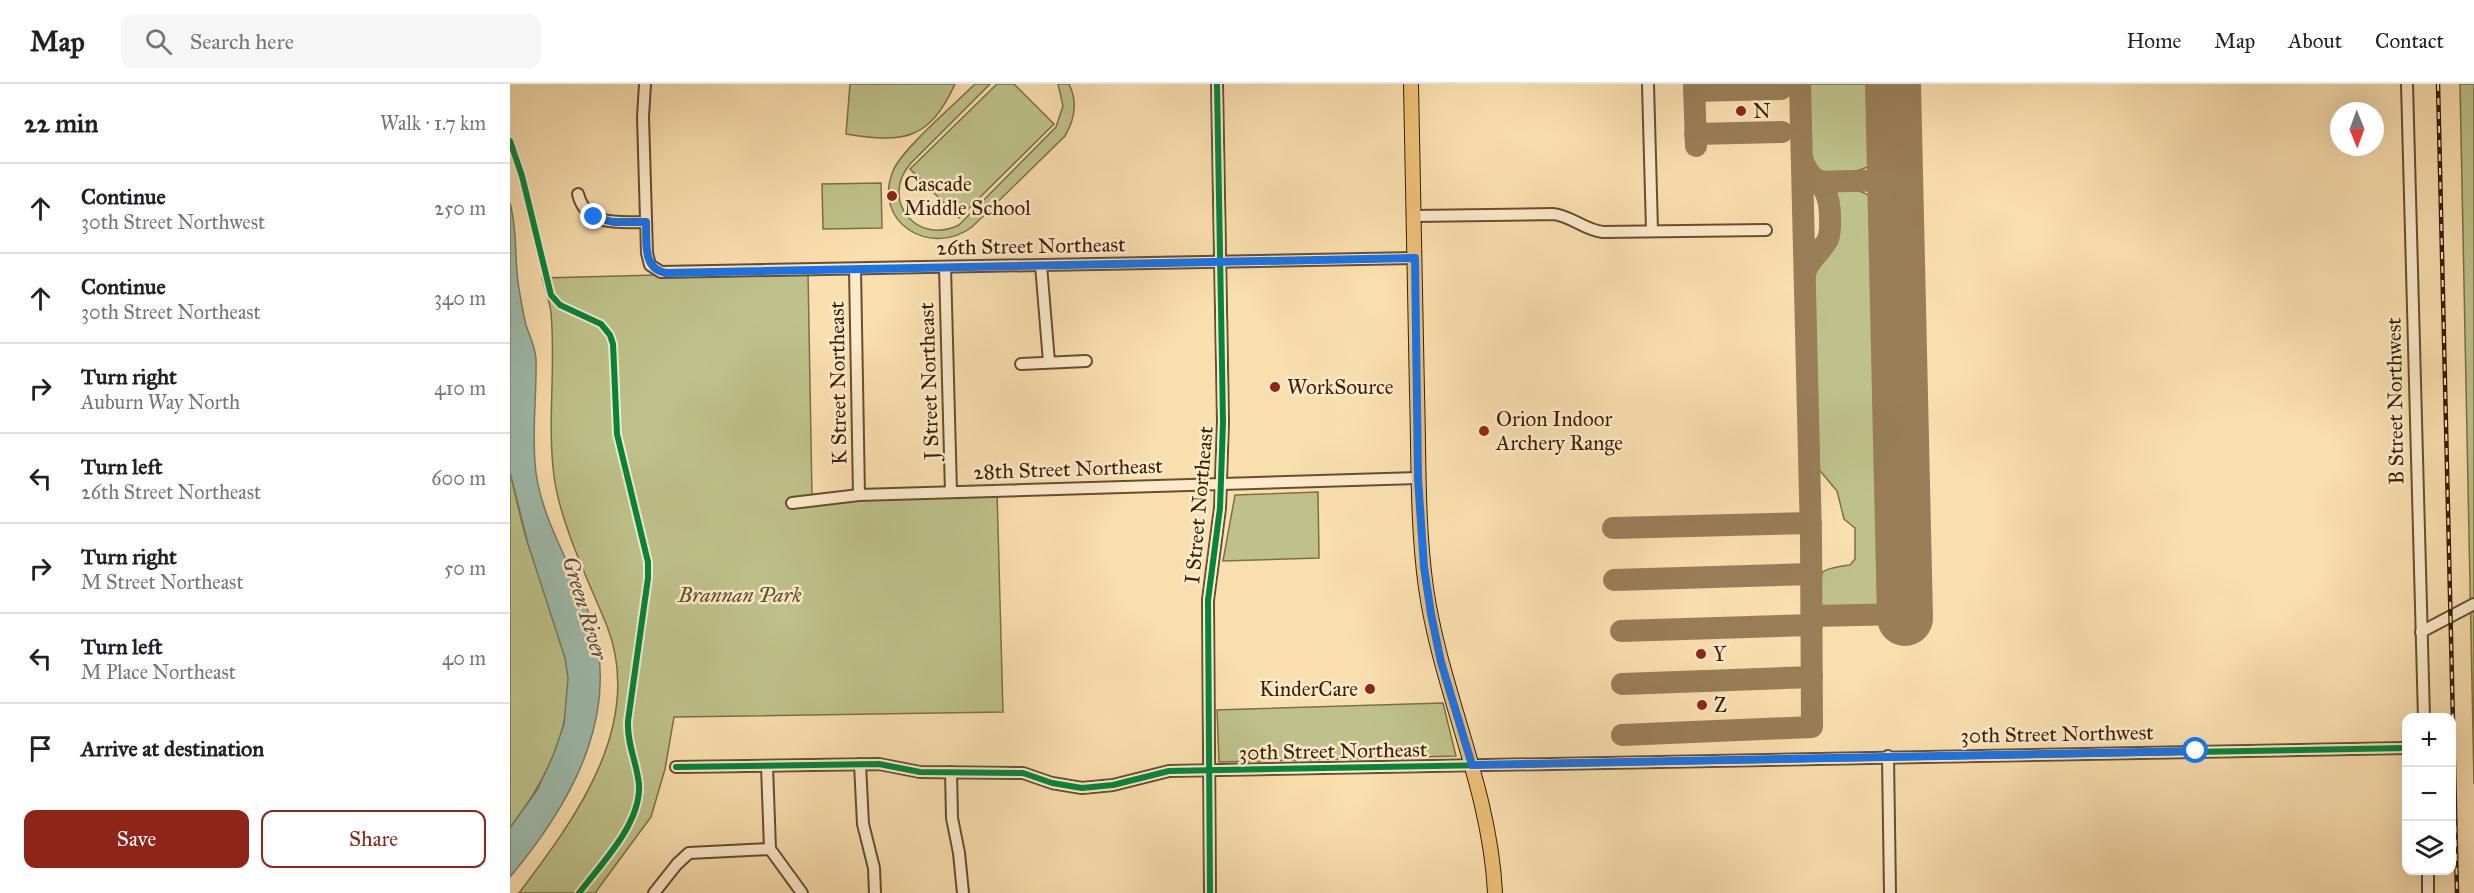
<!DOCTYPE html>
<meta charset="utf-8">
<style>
:root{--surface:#fff;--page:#f6f6f6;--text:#202124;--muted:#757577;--line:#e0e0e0;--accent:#8f2418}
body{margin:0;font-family:"IM FELL Great Primer",serif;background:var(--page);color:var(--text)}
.controls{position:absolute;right:18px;bottom:18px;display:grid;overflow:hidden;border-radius:12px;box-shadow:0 6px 24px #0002}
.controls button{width:54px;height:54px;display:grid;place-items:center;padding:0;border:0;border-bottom:2px solid var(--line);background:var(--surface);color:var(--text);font:30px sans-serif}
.compass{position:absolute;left:1820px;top:18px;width:54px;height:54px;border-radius:50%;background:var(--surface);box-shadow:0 6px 24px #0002;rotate:179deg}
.stop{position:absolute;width:18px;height:18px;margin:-14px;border:4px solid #1a73e8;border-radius:50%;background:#fff}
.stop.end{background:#1a73e8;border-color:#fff;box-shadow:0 2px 6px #0008}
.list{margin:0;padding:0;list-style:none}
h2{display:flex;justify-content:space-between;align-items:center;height:78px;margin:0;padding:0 24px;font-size:26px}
h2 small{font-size:20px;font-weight:400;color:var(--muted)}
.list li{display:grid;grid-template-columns:39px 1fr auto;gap:18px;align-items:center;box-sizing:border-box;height:90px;padding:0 24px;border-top:2px solid var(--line)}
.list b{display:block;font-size:22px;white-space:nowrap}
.list p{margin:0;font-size:20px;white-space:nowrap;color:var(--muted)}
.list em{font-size:20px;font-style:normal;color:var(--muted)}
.actions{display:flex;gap:12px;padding:18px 24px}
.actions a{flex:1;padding:14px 0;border:2px solid var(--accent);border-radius:12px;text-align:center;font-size:21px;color:var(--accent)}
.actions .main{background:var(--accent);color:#fff}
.icon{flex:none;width:33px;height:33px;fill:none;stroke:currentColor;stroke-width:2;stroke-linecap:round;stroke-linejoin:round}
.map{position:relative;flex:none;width:1964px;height:809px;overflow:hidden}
header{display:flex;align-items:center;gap:36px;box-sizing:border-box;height:84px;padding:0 30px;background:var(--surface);border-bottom:2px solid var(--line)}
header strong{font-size:28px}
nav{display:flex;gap:33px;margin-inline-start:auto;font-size:21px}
.search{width:420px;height:54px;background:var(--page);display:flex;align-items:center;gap:15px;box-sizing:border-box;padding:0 21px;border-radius:12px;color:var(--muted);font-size:22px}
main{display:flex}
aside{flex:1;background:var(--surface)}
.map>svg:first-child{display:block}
</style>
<header>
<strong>Map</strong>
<div class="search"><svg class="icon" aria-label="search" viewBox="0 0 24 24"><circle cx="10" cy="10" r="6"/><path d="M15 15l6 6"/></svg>Search here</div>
<nav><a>Home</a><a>Map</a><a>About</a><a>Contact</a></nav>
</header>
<main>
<aside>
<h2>22 min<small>Walk · 1.7 km</small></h2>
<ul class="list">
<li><svg class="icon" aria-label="ahead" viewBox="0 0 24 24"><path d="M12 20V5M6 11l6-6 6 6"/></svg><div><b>Continue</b><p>30th Street Northwest</p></div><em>250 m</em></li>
<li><svg class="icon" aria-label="ahead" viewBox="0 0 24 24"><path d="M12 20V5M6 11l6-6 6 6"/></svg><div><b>Continue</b><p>30th Street Northeast</p></div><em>340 m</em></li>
<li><svg class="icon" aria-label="right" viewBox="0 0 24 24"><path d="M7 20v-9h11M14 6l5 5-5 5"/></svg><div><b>Turn right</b><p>Auburn Way North</p></div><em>410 m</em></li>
<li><svg class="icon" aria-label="left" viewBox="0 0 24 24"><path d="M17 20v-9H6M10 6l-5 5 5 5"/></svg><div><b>Turn left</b><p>26th Street Northeast</p></div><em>600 m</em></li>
<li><svg class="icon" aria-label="right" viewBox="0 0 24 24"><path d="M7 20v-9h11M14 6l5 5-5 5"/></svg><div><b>Turn right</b><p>M Street Northeast</p></div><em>50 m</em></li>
<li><svg class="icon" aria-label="left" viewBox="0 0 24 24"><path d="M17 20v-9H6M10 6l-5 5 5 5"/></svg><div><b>Turn left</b><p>M Place Northeast</p></div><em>40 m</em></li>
<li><svg class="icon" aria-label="arrive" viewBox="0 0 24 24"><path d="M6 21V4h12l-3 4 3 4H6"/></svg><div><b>Arrive at destination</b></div></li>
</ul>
<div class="actions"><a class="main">Save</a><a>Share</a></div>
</aside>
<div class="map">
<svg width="1964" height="809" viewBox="0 0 1964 809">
<rect width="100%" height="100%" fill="#fadfae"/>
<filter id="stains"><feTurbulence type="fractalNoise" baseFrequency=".00333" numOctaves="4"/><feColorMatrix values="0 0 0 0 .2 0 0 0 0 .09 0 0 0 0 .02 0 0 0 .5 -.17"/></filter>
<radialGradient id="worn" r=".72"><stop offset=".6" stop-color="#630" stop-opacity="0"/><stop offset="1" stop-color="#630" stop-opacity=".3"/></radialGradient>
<!-- green -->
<g fill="#bec28a" stroke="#7b7046" stroke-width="1.5">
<path d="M340 0H445C419 57 393 59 336 50Z"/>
<path d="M465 0H480L401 79C369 115 406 162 449 141L546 43 553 22 548 0H559C568 18 565 35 555 52L462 143C420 174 362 138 383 87 391 66 446 19 465 0Z"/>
<polygon points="487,0 504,0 544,40 449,134 400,85"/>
<path d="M1298 0H1367V63L1362 81C1343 90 1315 97 1300 78Z"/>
<polygon points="1950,0 1964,0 1964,700"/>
<polygon points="371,99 372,144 313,145 312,100"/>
<path d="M1332 104C1349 106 1362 108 1369 125L1378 411 1379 524C1356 530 1329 530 1307 524 1299 490 1308 485 1340 481L1345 475V444L1334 435 1327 407 1306 382 1300 193C1303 177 1319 171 1323 157 1328 142 1322 123 1324 108Z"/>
<path d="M298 187 302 413 487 407 493 628 164 633 155 685 141 733 85 809H9C66 734 135 640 97 542 79 498 50 439 44 392 37 338 46 283 41 229 40 218 35 205 32 194Z"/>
<path d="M0 388C6 413 11 439 19 463 31 500 56 557 58 594 61 650 33 701 0 744Z"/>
<polygon points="808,408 809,474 713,477 725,411"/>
<polygon points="933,619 946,672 709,678 707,626"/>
</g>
<!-- water -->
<path fill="#9ebcad" stroke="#757d69" stroke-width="1.5" d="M0 119C8 147 4 177 9 205 11 217 13 229 16 241 20 253 25 262 26 275 27 313 21 351 26 389 33 437 60 479 77 524 116 623 63 718 0 793V744L27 706 43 672 54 640 58 594 55 574 18 460 0 388Z"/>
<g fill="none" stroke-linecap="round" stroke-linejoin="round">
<!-- taxiway -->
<g stroke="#997e58" stroke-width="22">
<polyline points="1184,0 1186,62"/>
<polyline points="1184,7 1271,5"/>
<polyline points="1185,50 1272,48"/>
<path d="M1292 74C1300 101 1319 94 1320 131 1320 139 1321 147 1318 155 1312 168 1298 175 1295 190"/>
<polyline points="1300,98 1386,96"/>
<polyline points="1103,444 1301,439"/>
<polyline points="1104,496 1302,490"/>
<polyline points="1302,532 1395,530"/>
<polyline points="1111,547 1302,541"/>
<polyline points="1112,600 1302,593"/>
<polyline points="1112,651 1302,643 1301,454 1290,0"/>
</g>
<!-- runway -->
<polyline stroke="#997e58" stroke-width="56" points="1383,0 1395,534"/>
<defs>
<g id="minor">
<polyline points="135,0 133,33 137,169 140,181 151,188 905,174"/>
<polyline points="1138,0 1142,146"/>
<polyline points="1897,0 1914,634"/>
<path d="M68 110C76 143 110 138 136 138"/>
<path d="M904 132 1043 130C1062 132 1074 146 1093 148L1256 146"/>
<polyline points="531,181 539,278"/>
<polyline points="435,183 441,408"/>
<polyline points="345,185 349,411"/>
<polyline points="511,280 576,277"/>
<polyline points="282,419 349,411 908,394"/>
<polyline points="1911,548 1964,520"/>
<polyline points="1378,672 1380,809"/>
<polyline points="350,680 353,740 364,784 365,809"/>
<polyline points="257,682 260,765 292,809"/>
<polyline points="166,683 369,680 410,688 513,689 542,699 572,704 603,701 659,687 1896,664"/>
<polyline points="441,688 442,734 449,769 453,809"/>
<polyline points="1918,786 1918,809"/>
<polyline points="144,809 167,780 179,769 260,765"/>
<polyline points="700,809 698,516 710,424 713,338 707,0"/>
</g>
<path id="major" d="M901 0C903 103 905 206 907 309 909 374 907 439 916 504 931 608 980 703 985 809"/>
</defs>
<!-- minor casing -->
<use href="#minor" stroke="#684e2d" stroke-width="14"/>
<!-- major casing -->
<use href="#major" stroke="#381e02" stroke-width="16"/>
<!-- minor -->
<use href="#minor" stroke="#fceaca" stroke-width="10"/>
<!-- major -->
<use href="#major" stroke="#edc077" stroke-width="14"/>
<defs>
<polyline id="rail" points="1928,0 1947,809"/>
</defs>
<!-- rail casing -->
<use href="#rail" stroke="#381e02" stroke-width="4.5"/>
<!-- rail -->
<use href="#rail" stroke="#fceaca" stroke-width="2" stroke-dasharray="7" stroke-linecap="butt"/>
<defs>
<g id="cycleway">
<path d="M0 57 12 92 41 211 50 221 91 240 100 251 103 260 107 350 138 478V494L118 637C117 662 127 678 129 701 131 740 91 780 69 809"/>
<polyline points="166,683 369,680 410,688 513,689 542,699 572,704 603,701 659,687 1896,664"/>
<polyline points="700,809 698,516 710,424 713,338 707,0"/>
</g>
</defs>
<!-- cycleway casing -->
<use href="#cycleway" stroke="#fceaca" stroke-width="10"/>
<!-- cycleway -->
<use href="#cycleway" stroke="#00873e" stroke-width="6"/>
</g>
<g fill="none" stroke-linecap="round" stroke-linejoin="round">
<!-- route -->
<path stroke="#1a73e8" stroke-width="8" d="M84 133 103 138H136C137 158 132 185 156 189L905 174 908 394 914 483 921 530 931 578 962 681 1686 667"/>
</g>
<!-- markers -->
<g fill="#8f2418" stroke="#fceaca" stroke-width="2">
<circle cx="1231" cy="27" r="6"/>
<circle cx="382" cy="112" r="6"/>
<circle cx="765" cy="303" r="6"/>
<circle cx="974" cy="347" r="6"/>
<circle cx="1191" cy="570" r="6"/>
<circle cx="860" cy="605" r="6"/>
<circle cx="1192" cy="621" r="6"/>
</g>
<g text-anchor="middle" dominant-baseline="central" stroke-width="5" stroke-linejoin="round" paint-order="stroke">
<!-- poi labels -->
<g font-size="21" fill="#381e02" stroke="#fceaca" text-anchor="start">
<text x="1243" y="27">N</text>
<text x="394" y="100">Cascade<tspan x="394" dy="24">Middle School</tspan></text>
<text x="777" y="303">WorkSource</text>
<text x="986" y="335">Orion Indoor<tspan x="986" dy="24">Archery Range</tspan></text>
<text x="1203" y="570">Y</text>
<text x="848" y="605" text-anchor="end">KinderCare</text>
<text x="1204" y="621">Z</text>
</g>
<!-- street labels -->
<g font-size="21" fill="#381e02" stroke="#fceaca">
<text transform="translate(521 162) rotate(-1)">26th Street Northeast</text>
<text transform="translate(419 297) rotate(-92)">J Street Northeast</text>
<text transform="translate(328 299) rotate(-91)">K Street Northeast</text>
<text transform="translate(1885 317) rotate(-91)">B Street Northwest</text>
<text transform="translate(558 385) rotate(-2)">28th Street Northeast</text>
<text transform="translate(689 421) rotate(-85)">I Street Northeast</text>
<text transform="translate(1547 650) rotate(-1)">30th Street Northwest</text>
<text transform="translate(823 667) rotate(-1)">30th Street Northeast</text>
</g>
<!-- park labels -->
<g font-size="21" font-style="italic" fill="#604f2b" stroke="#fceaca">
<text x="230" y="511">Brannan Park</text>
</g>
<!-- water labels -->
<g font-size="22" font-style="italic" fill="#574d35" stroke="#fceaca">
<text transform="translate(75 524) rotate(73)">Green River</text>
</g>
</g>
<rect width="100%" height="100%" filter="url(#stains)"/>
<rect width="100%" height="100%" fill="url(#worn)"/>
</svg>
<div class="controls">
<button>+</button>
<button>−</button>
<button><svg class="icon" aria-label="layers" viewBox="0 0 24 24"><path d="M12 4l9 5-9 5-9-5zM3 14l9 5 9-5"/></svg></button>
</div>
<svg class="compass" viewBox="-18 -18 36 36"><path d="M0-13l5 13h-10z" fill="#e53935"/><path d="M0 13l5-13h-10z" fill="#757577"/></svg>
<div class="stop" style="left:1686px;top:667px"></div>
<div class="stop end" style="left:84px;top:133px"></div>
</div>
</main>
